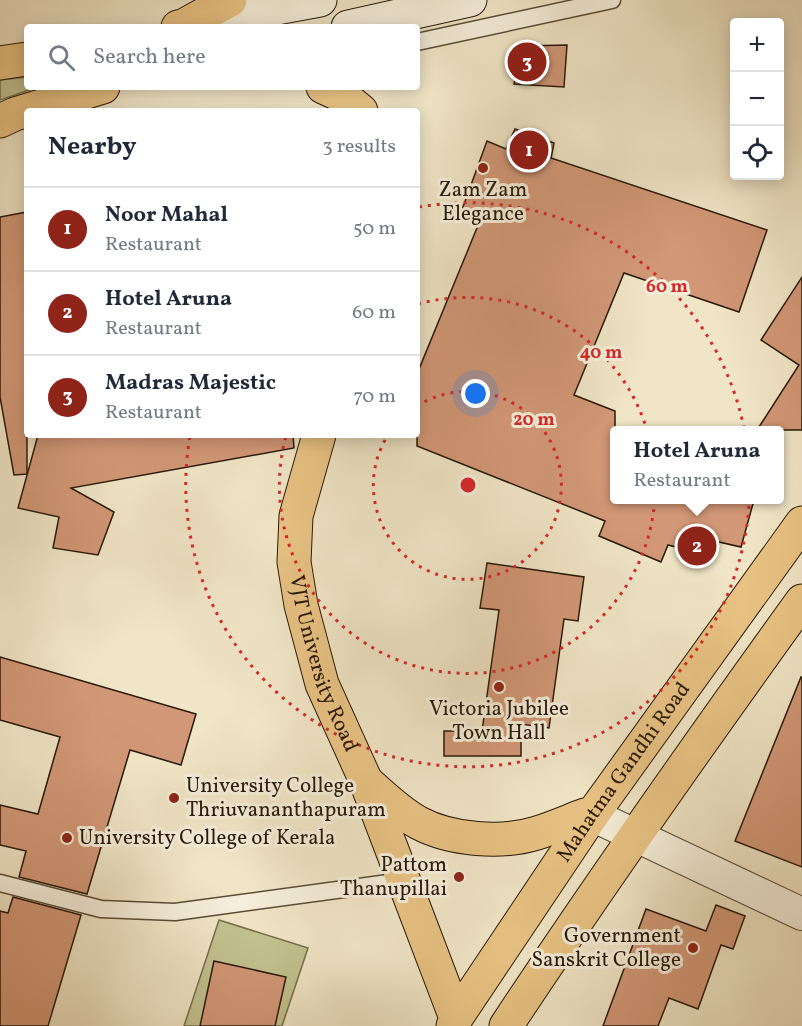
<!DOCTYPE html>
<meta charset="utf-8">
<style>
:root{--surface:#fff;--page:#f6f6f7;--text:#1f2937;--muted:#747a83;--line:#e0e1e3;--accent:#8f2418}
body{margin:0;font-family:Vollkorn,serif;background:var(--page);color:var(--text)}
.controls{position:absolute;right:18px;top:18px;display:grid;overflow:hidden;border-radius:6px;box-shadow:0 3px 15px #0003}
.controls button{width:54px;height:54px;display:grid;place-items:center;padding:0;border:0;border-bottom:2px solid var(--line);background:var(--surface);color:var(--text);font:30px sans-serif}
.you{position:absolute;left:476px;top:394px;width:21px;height:21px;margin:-15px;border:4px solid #fff;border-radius:50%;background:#1a73e8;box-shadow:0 0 0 9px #1a73e833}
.badge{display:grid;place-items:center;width:39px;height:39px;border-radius:50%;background:var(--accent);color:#fff;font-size:20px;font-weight:700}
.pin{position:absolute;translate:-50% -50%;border:3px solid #fff;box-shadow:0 2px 6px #0006}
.popup{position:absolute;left:610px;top:426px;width:174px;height:78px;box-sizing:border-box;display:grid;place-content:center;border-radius:6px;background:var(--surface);filter:drop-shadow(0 2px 4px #0005);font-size:20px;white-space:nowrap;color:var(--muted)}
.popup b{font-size:22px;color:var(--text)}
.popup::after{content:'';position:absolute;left:50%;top:100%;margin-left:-12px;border:12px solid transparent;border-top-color:var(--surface)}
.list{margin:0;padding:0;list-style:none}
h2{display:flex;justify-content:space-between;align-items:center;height:78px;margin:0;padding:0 24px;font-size:26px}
h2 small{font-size:20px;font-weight:400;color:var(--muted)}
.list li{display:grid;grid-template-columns:39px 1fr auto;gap:18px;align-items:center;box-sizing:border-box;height:84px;padding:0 24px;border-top:2px solid var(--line)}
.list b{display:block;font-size:22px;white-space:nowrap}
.list p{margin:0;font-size:20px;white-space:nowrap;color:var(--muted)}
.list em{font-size:20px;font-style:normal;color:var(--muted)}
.icon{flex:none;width:33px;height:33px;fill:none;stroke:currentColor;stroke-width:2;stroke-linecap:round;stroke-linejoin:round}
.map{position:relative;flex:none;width:802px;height:1026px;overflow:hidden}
.search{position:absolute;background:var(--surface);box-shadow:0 3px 15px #0003;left:24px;top:24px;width:396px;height:66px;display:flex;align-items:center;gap:15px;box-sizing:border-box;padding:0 21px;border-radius:6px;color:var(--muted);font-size:22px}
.panel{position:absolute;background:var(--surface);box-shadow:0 3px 15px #0003;left:24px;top:108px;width:396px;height:330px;border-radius:6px}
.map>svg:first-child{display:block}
</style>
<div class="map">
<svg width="802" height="1026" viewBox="0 0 802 1026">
<rect width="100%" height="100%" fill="#f0e5c6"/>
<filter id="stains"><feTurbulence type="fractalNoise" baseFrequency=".00333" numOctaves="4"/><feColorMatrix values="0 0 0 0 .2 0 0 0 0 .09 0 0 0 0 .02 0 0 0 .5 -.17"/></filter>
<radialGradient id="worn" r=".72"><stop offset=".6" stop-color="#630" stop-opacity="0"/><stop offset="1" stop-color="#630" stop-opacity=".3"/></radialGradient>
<!-- green -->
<g fill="#c2c290" stroke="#756e4c" stroke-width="1.5">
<polygon points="27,77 27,87 38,87 0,100 0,80"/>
<polygon points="219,920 308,948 282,1026 184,1026"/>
</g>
<!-- building -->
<g fill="#d19776" stroke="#281907" stroke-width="1.5">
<polygon points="567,45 564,87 514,84 522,46"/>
<polygon points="515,129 554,143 551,158 767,230 739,312 624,273 574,395 615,411 615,500 754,500 741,547 710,540 706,555 668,545 661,562 599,536 605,521 417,446 417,374 479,223 460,215 487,141 506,149"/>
<polygon points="27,212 27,474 14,475 0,397 0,217"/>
<polygon points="802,277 802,430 757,430 799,365 761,340"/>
<polygon points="38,435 293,435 294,448 71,488 114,512 98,555 53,548 59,517 18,508"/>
<polygon points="487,563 584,577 578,621 564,619 549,728 521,724 521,756 444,756 444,731 482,731 499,610 480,608"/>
<polygon points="0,657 196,714 181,765 130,750 87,894 19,877 26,851 0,845 0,805 38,814 60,737 0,720"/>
<polygon points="801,677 802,677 802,867 735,841"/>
<polygon points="13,897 81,915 48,1026 0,1026 0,911 8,913"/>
<polygon points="716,905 745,916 733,949 721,945 698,1009 669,998 658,1026 603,1026 646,909 706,931"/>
<polygon points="214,961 286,977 275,1026 200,1026"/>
</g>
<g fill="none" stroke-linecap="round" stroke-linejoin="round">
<defs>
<g id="lane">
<polyline points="417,42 612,0"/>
<polyline points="0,883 101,909 175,912 403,881"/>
</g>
<polyline id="street" points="592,815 802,914"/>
<g id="secondary">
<polyline points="191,24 320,0"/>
<polyline points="348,27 470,0"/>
</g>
<g id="primary">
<polyline points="178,27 183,26 230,0"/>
<polyline points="0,63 27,59"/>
<polyline points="323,87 343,96 361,111"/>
<polyline points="0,121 15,114 103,87"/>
<path id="s1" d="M319 435 296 516 294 562 301 605 322 684 365 779 456 1018"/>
<path d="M368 783C384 797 400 813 419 823 451 840 502 844 537 833 553 828 569 821 585 815H592"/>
<path id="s2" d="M453 1026 456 1018 592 815 802 523"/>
<path d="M506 1026C601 882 701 741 802 601"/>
</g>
</defs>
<!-- lane casing -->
<use href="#lane" stroke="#5a4c37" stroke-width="19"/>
<!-- street casing -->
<use href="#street" stroke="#5a4c37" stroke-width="34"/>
<!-- secondary casing -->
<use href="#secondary" stroke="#281907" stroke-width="35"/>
<!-- primary casing -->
<use href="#primary" stroke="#281907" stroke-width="35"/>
<!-- lane -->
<use href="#lane" stroke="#f5eeda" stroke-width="16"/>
<!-- street -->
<use href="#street" stroke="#f5eeda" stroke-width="32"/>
<!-- secondary -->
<use href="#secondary" stroke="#f5eeda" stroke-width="33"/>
<!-- primary -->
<use href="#primary" stroke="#e8c283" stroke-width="33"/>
</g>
<!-- distance rings -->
<g fill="none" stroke="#d62828" stroke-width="3" stroke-dasharray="3 6">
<path d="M417 406A94 94 0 1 1 388 435"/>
<path d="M418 304A188 188 0 1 1 286 436"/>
<path d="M419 207A282 282 0 1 1 190 436"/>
</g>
<!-- markers -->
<g fill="#8f2418" stroke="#f5eeda" stroke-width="2">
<circle cx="483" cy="168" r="6"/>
<circle cx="499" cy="687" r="6"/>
<circle cx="174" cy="798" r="6"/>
<circle cx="67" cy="838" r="6"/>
<circle cx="459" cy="877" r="6"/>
<circle cx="693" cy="948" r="6"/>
</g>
<g text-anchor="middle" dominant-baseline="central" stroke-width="6" stroke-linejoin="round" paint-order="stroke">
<!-- poi labels -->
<g font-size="21" fill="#281907" stroke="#f5eeda">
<text x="483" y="190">Zam Zam<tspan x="483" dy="24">Elegance</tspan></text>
<text x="499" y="709">Victoria Jubilee<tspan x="499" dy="24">Town Hall</tspan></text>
<text x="186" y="786" text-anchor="start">University College<tspan x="186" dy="24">Thriuvananthapuram</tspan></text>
<text x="79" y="838" text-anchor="start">University College of Kerala</text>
<text x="447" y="865" text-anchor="end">Pattom<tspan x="447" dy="24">Thanupillai</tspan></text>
<text x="681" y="936" text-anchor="end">Government<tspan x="681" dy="24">Sanskrit College</tspan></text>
</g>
<!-- street labels -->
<g font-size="21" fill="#281907" stroke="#f5eeda">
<text stroke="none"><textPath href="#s1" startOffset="236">VJT University Road</textPath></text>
<text stroke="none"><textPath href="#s2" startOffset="306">Mahatma Gandhi Road</textPath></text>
</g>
</g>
<circle cx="468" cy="485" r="9" fill="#d62828" stroke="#f5eeda" stroke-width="3"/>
<g font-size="18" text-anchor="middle" font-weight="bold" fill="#d62828" stroke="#f5eeda" stroke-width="6" stroke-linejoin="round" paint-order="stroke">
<text x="667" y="292">60 m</text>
<text x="601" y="358">40 m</text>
<text x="534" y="425">20 m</text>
</g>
<rect width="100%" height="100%" filter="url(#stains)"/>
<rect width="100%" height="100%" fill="url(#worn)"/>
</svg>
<div class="controls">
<button>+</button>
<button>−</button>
<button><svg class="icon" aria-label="locate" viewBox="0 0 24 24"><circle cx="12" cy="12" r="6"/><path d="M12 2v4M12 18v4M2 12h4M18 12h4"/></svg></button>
</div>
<div class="you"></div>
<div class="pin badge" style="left:529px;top:150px">1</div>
<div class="pin badge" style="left:697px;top:546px">2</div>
<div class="popup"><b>Hotel Aruna</b>Restaurant</div>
<div class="pin badge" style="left:527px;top:62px">3</div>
<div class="search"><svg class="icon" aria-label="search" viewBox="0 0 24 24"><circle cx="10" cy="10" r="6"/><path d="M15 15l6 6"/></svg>Search here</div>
<section class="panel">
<h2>Nearby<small>3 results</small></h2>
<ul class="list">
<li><span class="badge">1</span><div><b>Noor Mahal</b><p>Restaurant</p></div><em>50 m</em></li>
<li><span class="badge">2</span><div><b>Hotel Aruna</b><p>Restaurant</p></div><em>60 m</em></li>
<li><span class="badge">3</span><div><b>Madras Majestic</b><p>Restaurant</p></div><em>70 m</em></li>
</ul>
</section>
</div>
